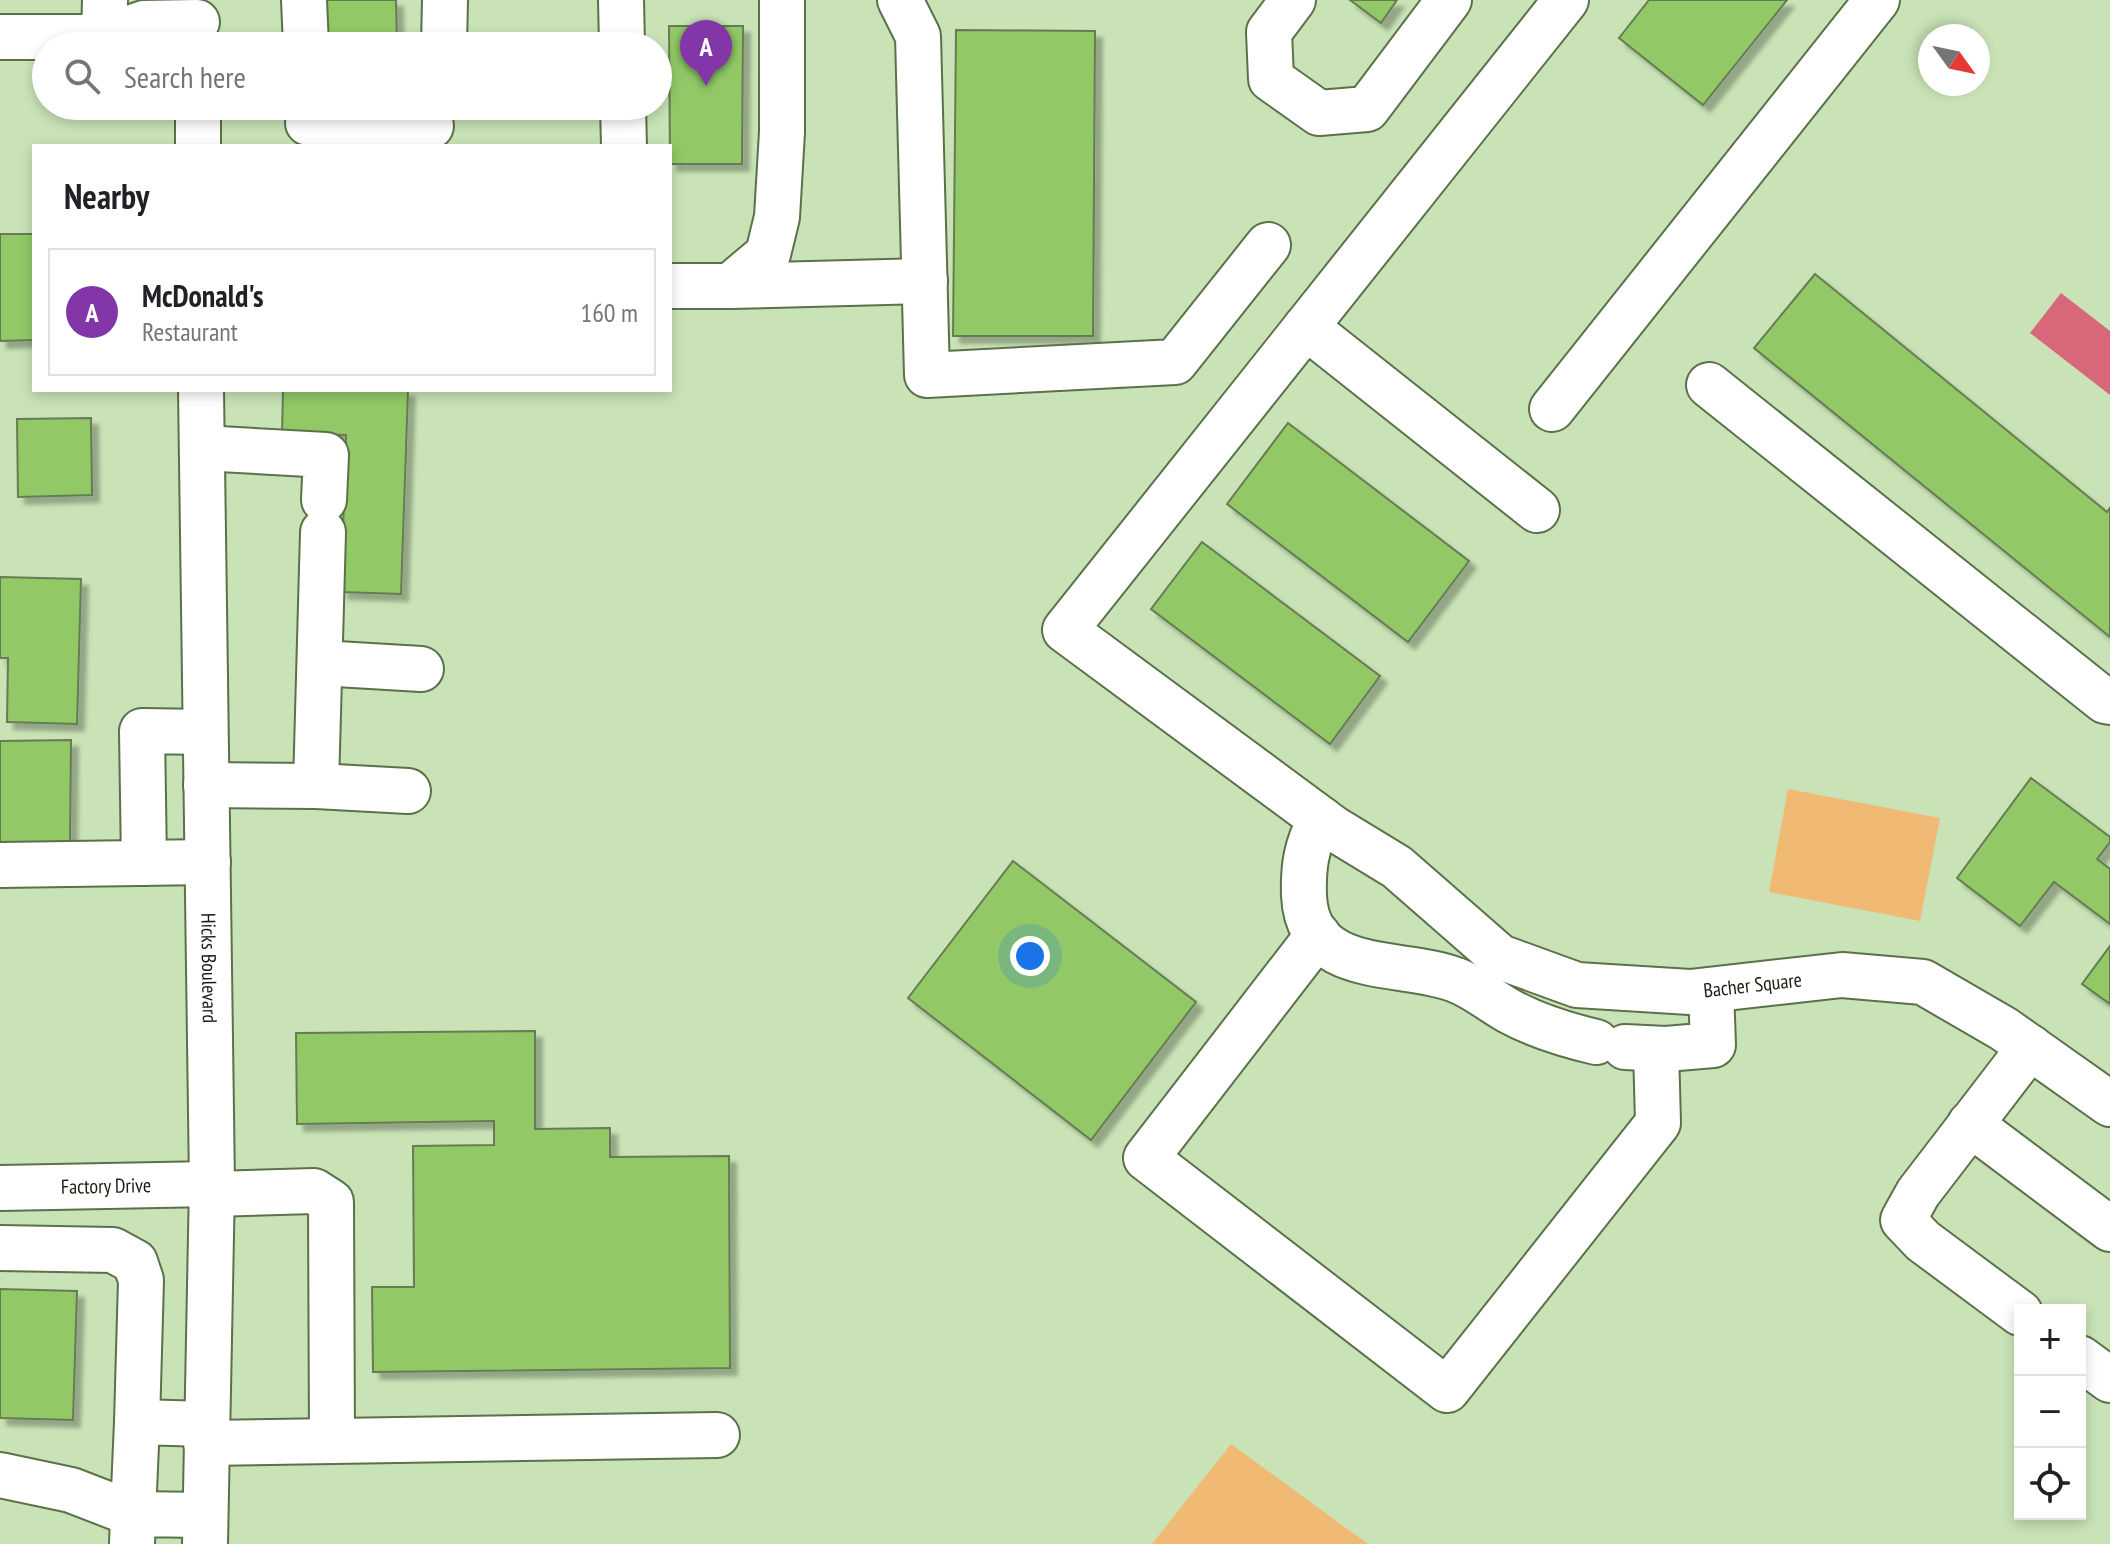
<!DOCTYPE html>
<meta charset="utf-8">
<style>
:root{--surface:#fff;--page:#f2f2f2;--text:#202124;--muted:#757577;--line:#e0e0e0;--accent:#8336a8}
body{margin:0;font-family:"PT Sans Narrow",sans-serif;background:var(--page);color:var(--text)}
.controls{position:absolute;right:24px;bottom:24px;display:grid;overflow:hidden;border-radius:0px;box-shadow:0 4px 12px #0003}
.controls button{width:72px;height:72px;display:grid;place-items:center;padding:0;border:0;border-bottom:2px solid var(--line);background:var(--surface);color:var(--text);font:40px sans-serif}
.compass{position:absolute;left:1918px;top:24px;width:72px;height:72px;border-radius:50%;background:var(--surface);box-shadow:0 4px 12px #0003;rotate:123deg}
.you{position:absolute;left:1030px;top:956px;width:28px;height:28px;margin:-20px;border:6px solid #fff;border-radius:50%;background:#1a73e8;box-shadow:0 0 0 12px #1a73e833}
.badge{display:grid;place-items:center;width:52px;height:52px;border-radius:50%;background:var(--accent);color:#fff;font-size:26px;font-weight:700}
.pin{position:absolute;translate:-50% -66px;filter:drop-shadow(0 2px 4px #0008)}
.pin::after{content:'';position:absolute;top:42px;width:28px;height:24px;background:inherit;clip-path:polygon(0 0,100% 0,50% 100%)}
.list{margin:0;padding:0;list-style:none}
h2{display:flex;justify-content:space-between;align-items:center;height:104px;margin:0;padding:0 32px;font-size:34px}
h2 small{font-size:26px;font-weight:400;color:var(--muted)}
.list li{display:grid;grid-template-columns:52px 1fr auto;gap:24px;align-items:center;box-sizing:border-box;height:128px;margin:0 16px 16px;padding:0 16px;border:2px solid var(--line);border-radius:0px}
.list b{display:block;font-size:30px;white-space:nowrap}
.list p{margin:0;font-size:26px;white-space:nowrap;color:var(--muted)}
.list em{font-size:26px;font-style:normal;color:var(--muted)}
.icon{flex:none;width:44px;height:44px;fill:none;stroke:currentColor;stroke-width:2;stroke-linecap:round;stroke-linejoin:round}
.map{position:relative;flex:none;width:2110px;height:1544px;overflow:hidden}
.search{position:absolute;background:var(--surface);box-shadow:0 4px 12px #0003;left:32px;top:32px;width:640px;height:88px;display:flex;align-items:center;gap:20px;box-sizing:border-box;padding:0 28px;border-radius:44px;color:var(--muted);font-size:30px}
.panel{position:absolute;background:var(--surface);box-shadow:0 4px 12px #0003;left:32px;top:144px;width:640px;height:248px;border-radius:0px}
.map>svg:first-child{display:block}
</style>
<div class="map">
<svg width="2110" height="1544" viewBox="0 0 2110 1544">
<defs>
<filter id="shadow"><feDropShadow dx="7" dy="7" stdDeviation="2" flood-color="#0004"/></filter>
</defs>
<rect width="100%" height="100%" fill="#c9e3b6"/>
<!-- green -->
<g fill="#f0ba75">
<polygon points="1788,789 1940,818 1920,921 1769,892"/>
<polygon points="1231,1444 1368,1544 1152,1544"/>
</g>
<!-- water -->
<polygon fill="#d86879" points="2061,293 2110,331 2110,395 2030,333"/>
<!-- building -->
<g fill="#92c966" stroke="#657c54" stroke-width="2" filter="url(#shadow)">
<polygon points="315,0 396,0 397,46 316,46"/>
<polygon points="1350,0 1397,0 1381,23"/>
<polygon points="1649,0 1787,0 1703,105 1619,38"/>
<polygon points="669,26 743,26 742,164 670,164"/>
<polygon points="956,30 1095,31 1093,336 953,336"/>
<polygon points="0,234 34,234 34,340 0,341"/>
<polygon points="1815,274 2107,512 2110,508 2110,637 1754,348"/>
<polygon points="283,390 408,390 401,594 341,592 346,435 282,434"/>
<polygon points="91,418 92,495 18,497 17,419"/>
<polygon points="1288,423 1469,561 1408,642 1227,504"/>
<polygon points="1202,542 1380,676 1330,744 1151,609"/>
<polygon points="0,577 81,579 77,724 7,722 8,658 0,658"/>
<polygon points="71,740 70,848 0,848 0,741"/>
<polygon points="2031,778 2110,837 2110,842 2097,859 2110,869 2110,924 2054,882 2020,926 1957,878"/>
<polygon points="1013,861 1196,1002 1091,1140 908,998"/>
<polygon points="2110,946 2110,1004 2082,984"/>
<polygon points="535,1031 535,1129 610,1128 610,1157 729,1156 730,1368 373,1372 372,1287 414,1287 413,1146 494,1145 494,1121 297,1124 296,1033"/>
<polygon points="0,1289 77,1291 73,1420 0,1418"/>
</g>
<g fill="none" stroke-linecap="round" stroke-linejoin="round">
<defs>
<g id="minor">
<polyline points="304,0 306,46"/>
<polyline points="621,0 622,46"/>
<polyline points="900,0 918,36 927,375 1175,362 1268,245"/>
<polyline points="1293,0 1269,32 1271,79 1319,113 1367,109 1449,0"/>
<path id="s1" d="M1566 0 1065 630 1333 828 1397 867 1500 957 1577 985 1690 992 1842 975 1923 982 2004 1029 2110 1104"/>
<polyline points="0,37 104,37 105,0"/>
<polyline points="104,37 144,23 197,22"/>
<polyline points="444,46 445,0"/>
<polyline points="198,106 198,146"/>
<polyline points="623,106 624,146"/>
<polyline points="308,123 431,126"/>
<polyline points="670,286 730,286 768,254 777,217 782,132 782,0"/>
<polyline points="730,286 925,281"/>
<polyline points="1306,327 1537,510"/>
<polyline points="1709,385 2105,701 2110,702"/>
<path id="s2" d="M201 390 212 1184 205 1544"/>
<polyline points="1552,409 1877,0"/>
<polyline points="202,448 326,455 324,500"/>
<polyline points="320,663 421,669"/>
<polyline points="206,785 316,786 323,532"/>
<polyline points="316,786 408,791"/>
<path d="M1321 819C1306 845 1303 867 1304 896 1308 978 1403 959 1456 980 1475 987 1491 1001 1509 1011 1536 1026 1566 1035 1596 1042"/>
<polyline points="144,863 142,731 205,732"/>
<polyline points="0,865 208,862"/>
<polyline points="1318,935 1146,1158 1447,1390 1658,1123 1656,1049"/>
<polyline points="1625,1047 1666,1049 1713,1045 1711,990"/>
<polyline points="1970,1124 2110,1229"/>
<path id="s3" d="M0 1188 212 1184"/>
<polyline points="212,1194 314,1191 331,1202 332,1441"/>
<polyline points="0,1248 113,1250 135,1262 141,1280 137,1422"/>
<polyline points="2020,1313 1923,1241 1903,1220 1918,1193 2030,1047"/>
<polyline points="2080,1358 2110,1380"/>
<polyline points="206,1443 717,1435"/>
<polyline points="0,1475 71,1490 133,1514 137,1422 207,1424"/>
<polyline points="132,1544 133,1514 204,1515"/>
</g>
</defs>
<!-- minor casing -->
<use href="#minor" stroke="#5a7149" stroke-width="48"/>
<!-- minor -->
<use href="#minor" stroke="#fff" stroke-width="44"/>
</g>
<g text-anchor="middle" dominant-baseline="central" stroke-width="6" stroke-linejoin="round" paint-order="stroke">
<!-- street labels -->
<g font-size="20" fill="#161f0f" stroke="#f2ffe9">
<text stroke="none"><textPath href="#s2" startOffset="578">Hicks Boulevard</textPath></text>
<text stroke="none"><textPath href="#s1" startOffset="1608">Bacher Square</textPath></text>
<text stroke="none"><textPath href="#s3" startOffset="106">Factory Drive</textPath></text>
</g>
</g>
</svg>
<div class="controls">
<button>+</button>
<button>−</button>
<button><svg class="icon" aria-label="locate" viewBox="0 0 24 24"><circle cx="12" cy="12" r="6"/><path d="M12 2v4M12 18v4M2 12h4M18 12h4"/></svg></button>
</div>
<svg class="compass" viewBox="-18 -18 36 36"><path d="M0-13l5 13h-10z" fill="#e53935"/><path d="M0 13l5-13h-10z" fill="#757577"/></svg>
<div class="you"></div>
<div class="pin badge" style="left:706px;top:86px">A</div>
<div class="search"><svg class="icon" aria-label="search" viewBox="0 0 24 24"><circle cx="10" cy="10" r="6"/><path d="M15 15l6 6"/></svg>Search here</div>
<section class="panel">
<h2>Nearby<small></small></h2>
<ul class="list">
<li><span class="badge">A</span><div><b>McDonald's</b><p>Restaurant</p></div><em>160 m</em></li>
</ul>
</section>
</div>
